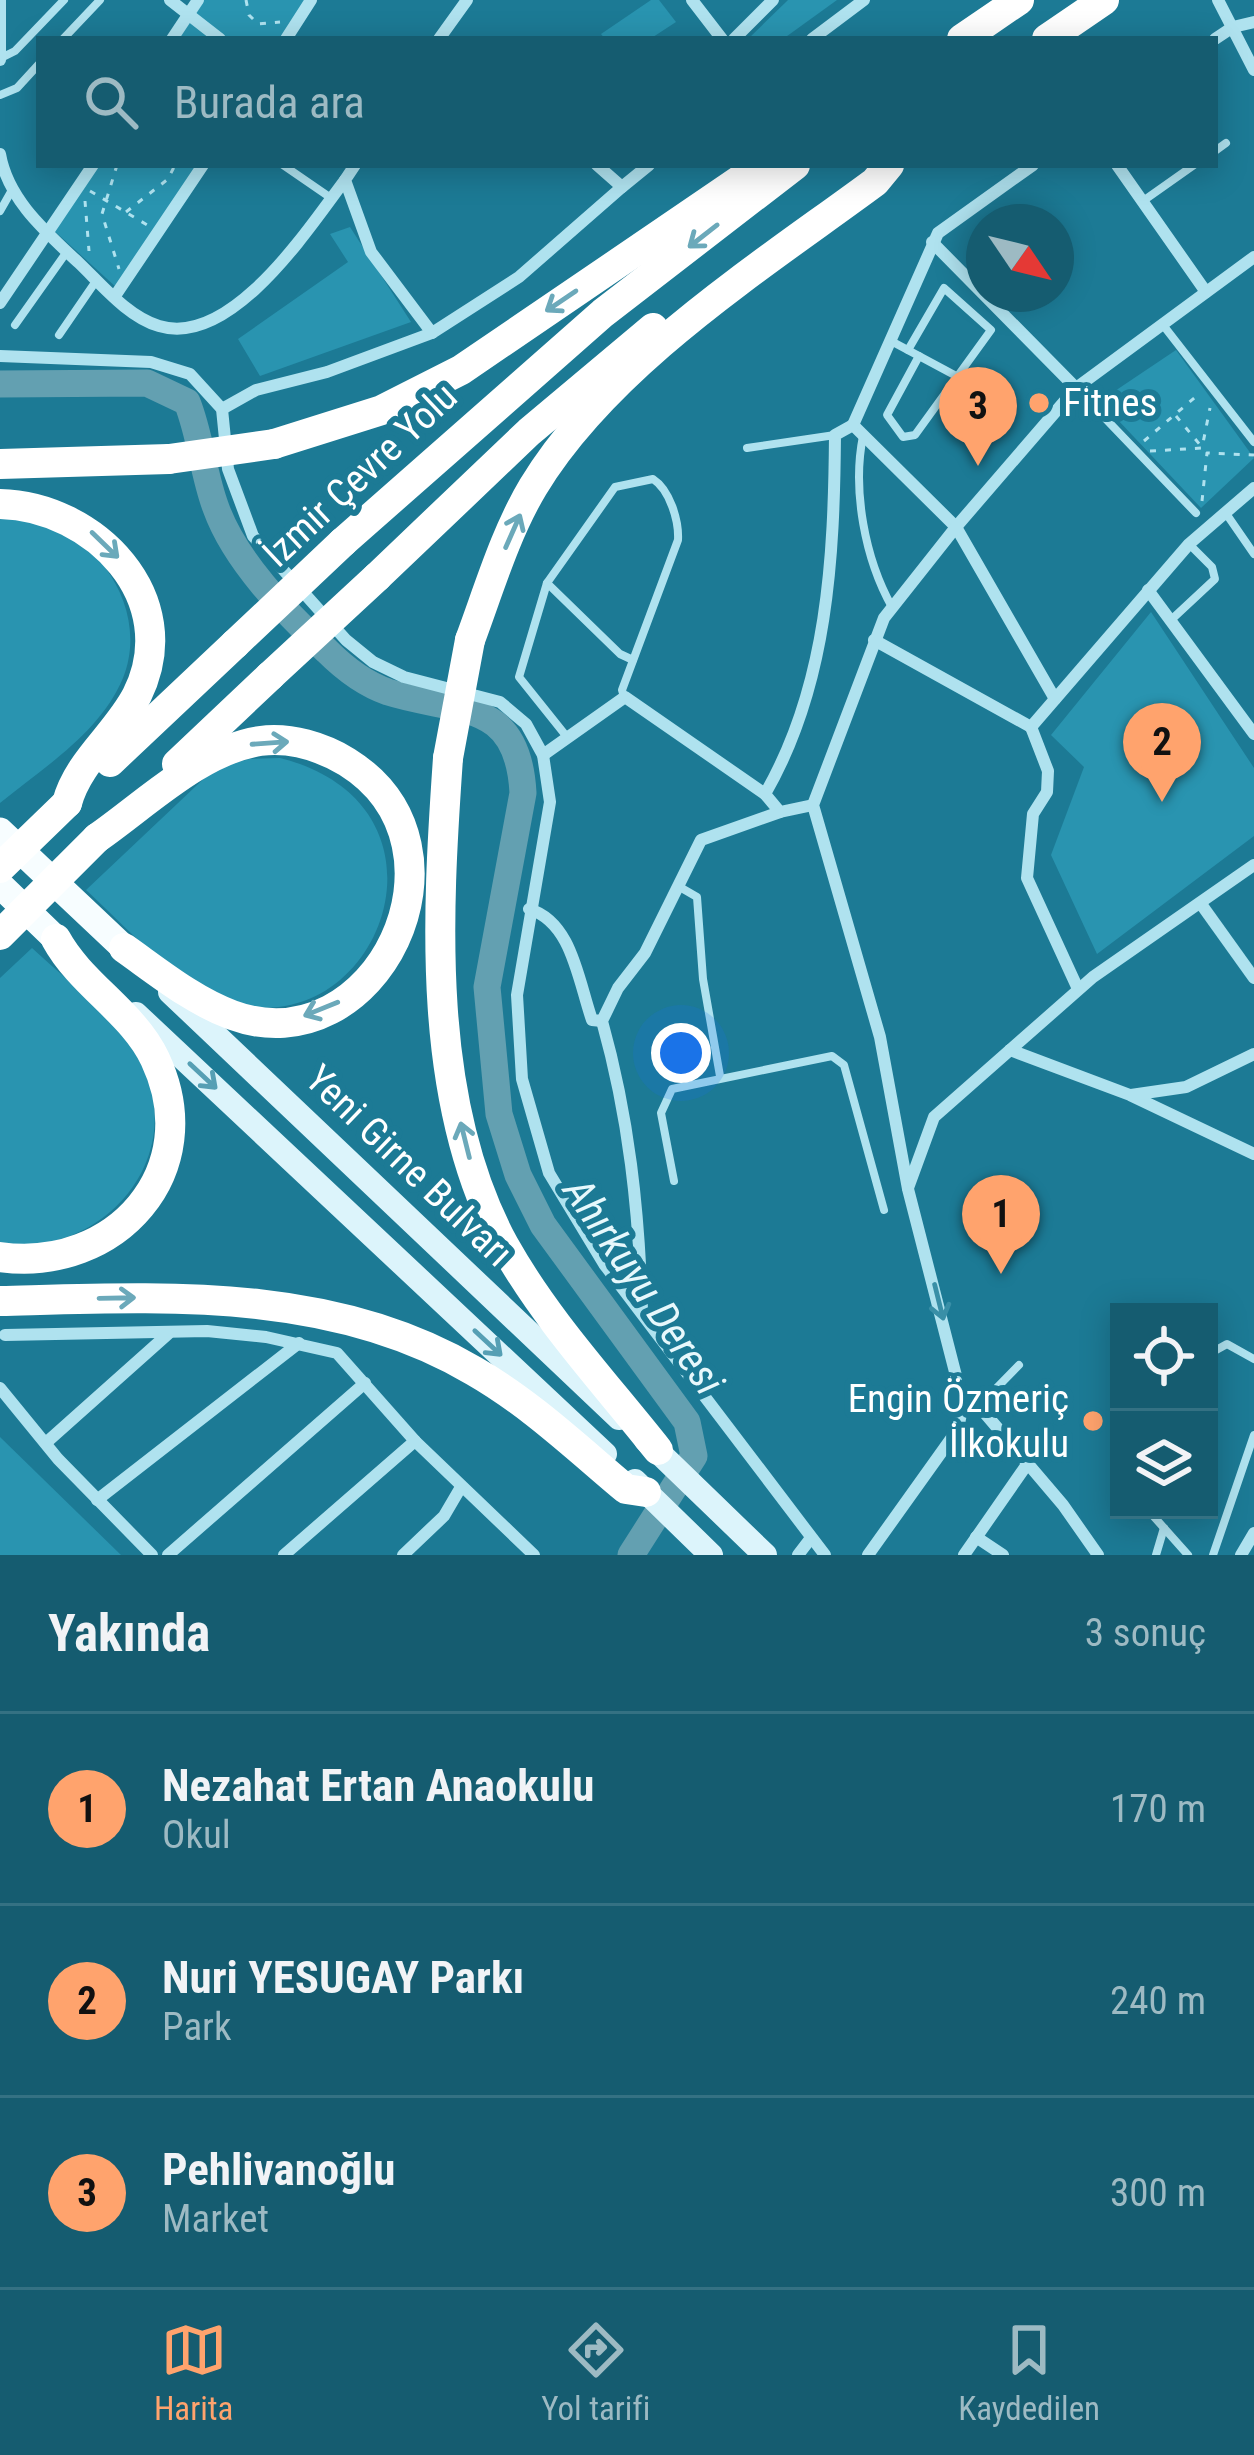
<!DOCTYPE html>
<html lang="tr">
<meta charset="utf-8">
<style>
:root{--surface:#155c70;--page:#226578;--text:#f1f3f6;--muted:#9dbac3;--line:#347183;--accent:#ffa36d}
body{margin:0;font-family:"Roboto Condensed",sans-serif;background:var(--page);color:var(--text)}
.controls{position:absolute;right:36px;bottom:36px;display:grid;overflow:hidden;border-radius:0px;box-shadow:0 6px 30px #0003}
.controls button{width:108px;height:108px;display:grid;place-items:center;padding:0;border:0;border-bottom:3px solid var(--line);background:var(--surface);color:var(--text);font:60px sans-serif}
.compass{position:absolute;left:966px;top:204px;width:108px;height:108px;border-radius:50%;background:var(--surface);box-shadow:0 6px 30px #0003;rotate:125deg}
.you{position:absolute;left:681px;top:1053px;width:42px;height:42px;margin:-30px;border:9px solid #fff;border-radius:50%;background:#1a73e8;box-shadow:0 0 0 18px #1a73e833}
.badge{display:grid;place-items:center;width:78px;height:78px;border-radius:50%;background:var(--accent);color:#111;font-size:39px;font-weight:700}
.pin{position:absolute;translate:-50% -99px;filter:drop-shadow(0 3px 6px #0008)}
.pin::after{content:'';position:absolute;top:63px;width:42px;height:36px;background:inherit;clip-path:polygon(0 0,100% 0,50% 100%)}
.list{margin:0;padding:0;list-style:none}
h2{display:flex;justify-content:space-between;align-items:center;height:156px;margin:0;padding:0 48px;font-size:51px}
h2 small{font-size:39px;font-weight:400;color:var(--muted)}
.list li{display:grid;grid-template-columns:78px 1fr auto;gap:36px;align-items:center;box-sizing:border-box;height:192px;padding:0 48px;border-top:3px solid var(--line)}
.list b{display:block;font-size:45px;white-space:nowrap}
.list p{margin:0;font-size:39px;white-space:nowrap;color:var(--muted)}
.list em{font-size:39px;font-style:normal;color:var(--muted)}
.icon{flex:none;width:66px;height:66px;fill:none;stroke:currentColor;stroke-width:2;stroke-linecap:round;stroke-linejoin:round}
.map{position:relative;flex:none;width:1254px;height:1555px;overflow:hidden}
.search{position:absolute;background:var(--surface);box-shadow:0 6px 30px #0003;left:36px;right:36px;top:36px;height:132px;display:flex;align-items:center;gap:30px;box-sizing:border-box;padding:0 42px;border-radius:0px;color:var(--muted);font-size:45px}
.sheet{height:732px;background:var(--surface)}
nav{display:flex;justify-content:space-around;align-items:center;box-sizing:border-box;height:168px;border-top:3px solid var(--line);background:var(--surface);font-size:33px;color:var(--muted)}
nav a{display:grid;justify-items:center;gap:6px}
nav .on{color:var(--accent)}
.map>svg:first-child{display:block}
</style>
<div class="map">
<svg width="1254" height="1555" viewBox="0 0 1254 1555">
<rect width="100%" height="100%" fill="#1c7a95"/>
<!-- green -->
<g fill="#2994b0">
<polygon points="198,0 309,0 283,39 173,39"/>
<polygon points="651,0 659,0 676,22 650,39 605,39 601,34"/>
<polygon points="788,0 837,0 783,39 748,39"/>
<polygon points="89,165 199,165 117,288 49,226"/>
<polygon points="350,227 411,322 260,376 238,339 348,262 330,234"/>
<polygon points="1176,350 1254,458 1201,508 1100,401"/>
<path d="M0 514C14 514 34 511 46 517 102 545 149 612 123 678 100 733 44 767 0 803Z"/>
<polygon points="1151,612 1254,768 1254,836 1097,954 1051,855 1084,767 1051,735"/>
<path d="M280 758C474 807 375 1057 220 999 176 983 121 922 86 890L214 769 249 759Z"/>
<path d="M32 948C68 982 116 1016 140 1061 191 1158 101 1260 0 1243V978Z"/>
<polygon points="0,1437 121,1555 0,1555"/>
</g>
<g fill="none" stroke-linecap="round" stroke-linejoin="round">
<!-- river -->
<path stroke="#63a0b1" stroke-width="27" d="M0 384 147 383 187 402C201 437 203 474 216 508 235 561 286 613 327 651 344 668 365 684 388 692 457 714 518 697 523 793L487 987 499 1114 518 1175 543 1225 687 1422 694 1456 631 1555"/>
<!-- path -->
<g stroke="#afe2ef" stroke-width="3" stroke-dasharray="6 9" stroke-linecap="butt">
<polyline points="246,0 249,15 258,24 280,22"/>
<polyline points="117,165 102,214 119,269"/>
<polyline points="90,191 149,226"/>
<polyline points="85,201 89,251"/>
<polyline points="126,212 168,179 175,165"/>
<polyline points="1176,416 1201,446"/>
<polyline points="1144,441 1200,393"/>
<polyline points="1150,451 1202,448 1210,408"/>
<polyline points="1202,501 1207,453 1254,455"/>
</g>
<!-- service -->
<g stroke="#afe2ef" stroke-width="8">
<polyline points="63,39 100,0"/>
<polyline points="1,58 15,51 64,0"/>
<polyline points="0,95 17,88 39,64"/>
<polyline points="1215,151 1226,143"/>
<polyline points="283,165 331,198"/>
<polyline points="1143,201 1194,165"/>
<polyline points="0,211 12,190"/>
<polyline points="15,325 66,253"/>
<polyline points="1163,325 1254,442"/>
<polyline points="59,335 96,281"/>
<polyline points="891,341 960,378"/>
<polyline points="908,350 944,288 991,330 915,435 903,437 887,415 919,356"/>
<polyline points="1077,389 1196,513"/>
<path d="M863 436C852 490 865 559 892 607"/>
<polyline points="747,448 835,435"/>
<polyline points="1225,512 1254,554"/>
<polyline points="547,583 620,654 633,660"/>
<polyline points="1171,620 1215,579 1212,567 1190,545"/>
<path d="M567 737 519 677 547 583 615 487 653 479C670 490 679 521 678 540L622 690 624 697"/>
<polyline points="678,886 697,897 703,979 720,1076"/>
<polyline points="674,1181 661,1113 672,1089 832,1056 844,1065 884,1210"/>
<polyline points="1209,1354 1227,1344 1254,1359"/>
<polyline points="975,1410 1019,1365"/>
<polyline points="1148,1510 1188,1555"/>
<polyline points="1156,1555 1164,1528"/>
<polyline points="1213,1555 1254,1435"/>
</g>
<!-- minor -->
<g stroke="#afe2ef" stroke-width="12">
<polyline points="170,0 220,39"/>
<polyline points="692,0 722,39"/>
<polyline points="1218,0 1254,70"/>
<polyline points="172,39 198,0"/>
<polyline points="286,39 311,0"/>
<polyline points="439,39 467,0"/>
<polyline points="734,39 773,0"/>
<polyline points="812,39 864,0"/>
<polyline points="1215,39 1233,27 1254,22"/>
<polyline points="0,60 0,0"/>
<path d="M0 154C8 200 46 232 79 263 102 285 128 317 159 326 231 348 308 229 345 180"/>
<polyline points="355,165 345,180 371,252 432,333 519,277 622,187"/>
<polyline points="597,165 622,187 649,165"/>
<polyline points="1033,165 938,233 853,425 956,527 1055,699"/>
<polyline points="1117,165 1206,292"/>
<polyline points="932,242 1076,388"/>
<polyline points="115,296 203,165"/>
<polyline points="0,303 93,165"/>
<polyline points="0,356 151,362 190,374 222,409 228,469 253,536 346,640 373,662 404,677 500,702 526,724 543,755 550,802 517,995 522,1079 549,1173 604,1264 825,1555"/>
<polyline points="222,409 256,390 327,372 432,333"/>
<polyline points="1148,590 1254,734"/>
<polyline points="874,640 1031,727"/>
<polyline points="543,755 625,697 765,794"/>
<path d="M813 805 780 812 765 794C828 685 834 557 835 435L853 425"/>
<polyline points="1201,904 1254,978"/>
<path d="M529 909C572 922 578 980 592 1020L602 1021"/>
<polyline points="1078,989 1027,878 1033,814 1047,792 1048,771 1031,727 1189,544 1254,488"/>
<polyline points="1010,1050 1130,1095 1254,1154"/>
<polyline points="1131,1095 1186,1087 1254,1054"/>
<polyline points="908,1188 934,1117 1093,977 1254,865"/>
<path d="M642 1310C639 1211 629 1117 602 1021L618 988 645 953 701 840 780 812"/>
<polyline points="5,1335 207,1331 266,1337 337,1353 415,1441 534,1555"/>
<polyline points="0,1388 58,1459 152,1555"/>
<polyline points="962,1408 983,1411 1063,1505 1098,1555"/>
<polyline points="48,1441 168,1334"/>
<polyline points="97,1500 299,1343"/>
<polyline points="976,1537 1003,1555"/>
<polyline points="168,1555 365,1383"/>
<polyline points="284,1555 415,1441"/>
<polyline points="403,1555 444,1516 461,1487"/>
<polyline points="798,1555 811,1538"/>
<polyline points="868,1555 958,1429 963,1403 908,1189 880,1037 813,805 884,618 956,527 1076,388 1254,257"/>
<polyline points="964,1555 1028,1463"/>
<polyline points="1241,1555 1254,1533"/>
</g>
<!-- secondary -->
<g stroke="#dcf4fb" stroke-width="24">
<polyline points="170,992 619,1418"/>
<polyline points="136,1014 605,1454"/>
<polyline points="646,1440 765,1555"/>
<polyline points="635,1481 711,1555"/>
</g>
<!-- primary -->
<g stroke="#f7fdff" stroke-width="27">
<polyline points="0,831 124,948"/>
<polyline points="0,885 56,939"/>
</g>
<!-- motorway -->
<g stroke="#fff" stroke-width="30">
<polyline points="962,39 1019,0"/>
<polyline points="1047,39 1104,0"/>
<polyline points="274,444 382,410 461,370 762,165"/>
<polyline points="0,464 169,459"/>
<path d="M0 504C94 506 185 598 137 695 117 734 78 761 67 803"/>
<polyline points="343,542 603,313 795,165"/>
<polyline points="377,577 529,432 653,328"/>
<path d="M470 640C489 589 505 534 533 487 608 363 760 267 875 182L889 165"/>
<path d="M448 758C437 915 426 1102 504 1245 546 1320 605 1383 658 1450"/>
<polyline points="110,762 235,644"/>
<polyline points="177,764 270,676"/>
<path d="M97 838C146 804 200 750 260 741 291 737 322 747 347 762 483 847 376 1068 232 1015 192 1000 158 972 124 948"/>
<path d="M0 1257C115 1273 208 1171 155 1059 133 1012 81 985 56 939"/>
<path d="M0 1301C160 1297 331 1286 474 1371 530 1403 577 1448 626 1489L646 1492"/>
</g>
<!-- motorway-bridge -->
<g stroke="#fff" stroke-width="30">
<polyline points="169,459 274,444"/>
<polyline points="235,644 343,542"/>
<polyline points="270,676 377,577"/>
<polyline points="448,758 470,640"/>
<polyline points="0,868 67,803"/>
<polyline points="0,935 97,838"/>
</g>
</g>
<!-- one-way arrows -->
<defs><path id="oneway-shaft" d="M-6 0H5M1.5-3L5.5 0L1.5 3" fill="none" stroke-width="1.6" stroke-linecap="round" stroke-linejoin="round" transform="scale(3)"/></defs>
<g stroke="#6ba9ba">
<use href="#oneway-shaft" transform="translate(703 236) rotate(142)"/>
<use href="#oneway-shaft" transform="translate(561 301) rotate(146)"/>
<use href="#oneway-shaft" transform="translate(513 531) rotate(-66)"/>
<use href="#oneway-shaft" transform="translate(105 545) rotate(44)"/>
<use href="#oneway-shaft" transform="translate(270 743) rotate(-4)"/>
<use href="#oneway-shaft" transform="translate(321 1009) rotate(158)"/>
<use href="#oneway-shaft" transform="translate(465 1140) rotate(-104)"/>
<use href="#oneway-shaft" transform="translate(117 1298) rotate(-1)"/>
</g>
<g stroke="#569fb4">
<use href="#oneway-shaft" transform="translate(203 1076) rotate(43)"/>
<use href="#oneway-shaft" transform="translate(488 1343) rotate(43)"/>
</g>
<use stroke="#398fa7" href="#oneway-shaft" transform="translate(939 1302) rotate(76)"/>
<!-- markers -->
<g fill="#ffa36d" stroke="#1c7a95" stroke-width="4.5">
<circle cx="1039" cy="403" r="12"/>
<circle cx="1093" cy="1421" r="12"/>
</g>
<g text-anchor="middle" dominant-baseline="central" stroke-width="12" stroke-linejoin="round" paint-order="stroke">
<!-- poi labels -->
<g font-size="39" fill="#fff" stroke="#1c7a95" text-anchor="start">
<text x="1063" y="403">Fitnes</text>
<text x="1069" y="1399" text-anchor="end">Engin Özmeriç<tspan x="1069" dy="45">İlkokulu</tspan></text>
</g>
<!-- street labels -->
<g font-size="39" fill="#fff" stroke="#1c7a95">
<text transform="translate(360 475) rotate(-43)">İzmir Çevre Yolu</text>
<text transform="translate(409 1166) rotate(44)">Yeni Girne Bulvarı</text>
</g>
<!-- water labels -->
<g font-size="42" font-style="italic" fill="#e7f8fc" stroke="#1c7a95">
<text transform="translate(644 1286) rotate(56)">Ahırkuyu Deresi</text>
</g>
</g>
</svg>
<div class="controls">
<button><svg class="icon" aria-label="locate" viewBox="0 0 24 24"><circle cx="12" cy="12" r="6"/><path d="M12 2v4M12 18v4M2 12h4M18 12h4"/></svg></button>
<button><svg class="icon" aria-label="layers" viewBox="0 0 24 24"><path d="M12 4l9 5-9 5-9-5zM3 14l9 5 9-5"/></svg></button>
</div>
<svg class="compass" viewBox="-18 -18 36 36"><path d="M0-13l5 13h-10z" fill="#e53935"/><path d="M0 13l5-13h-10z" fill="#9dbac3"/></svg>
<div class="you"></div>
<div class="pin badge" style="left:1001px;top:1274px">1</div>
<div class="pin badge" style="left:1162px;top:802px">2</div>
<div class="pin badge" style="left:978px;top:466px">3</div>
<div class="search"><svg class="icon" aria-label="search" viewBox="0 0 24 24"><circle cx="10" cy="10" r="6"/><path d="M15 15l6 6"/></svg>Burada ara</div>
</div>
<section class="sheet">
<h2>Yakında<small>3 sonuç</small></h2>
<ul class="list">
<li><span class="badge">1</span><div><b>Nezahat Ertan Anaokulu</b><p>Okul</p></div><em>170 m</em></li>
<li><span class="badge">2</span><div><b>Nuri YESUGAY Parkı</b><p>Park</p></div><em>240 m</em></li>
<li><span class="badge">3</span><div><b>Pehlivanoğlu</b><p>Market</p></div><em>300 m</em></li>
</ul>
</section>
<nav>
<a class="on"><svg class="icon" aria-label="map" viewBox="0 0 24 24"><path d="M3 6l6-2 6 2 6-2v14l-6 2-6-2-6 2zM9 4v14M15 6v14"/></svg>Harita</a>
<a><svg class="icon" aria-label="directions" viewBox="0 0 24 24"><path d="M12 3l9 9-9 9-9-9zM9 14v-3h6M13 9l2 2-2 2"/></svg>Yol tarifi</a>
<a><svg class="icon" aria-label="saved" viewBox="0 0 24 24"><path d="M7 4h10v16l-5-4-5 4z"/></svg>Kaydedilen</a>
</nav>
